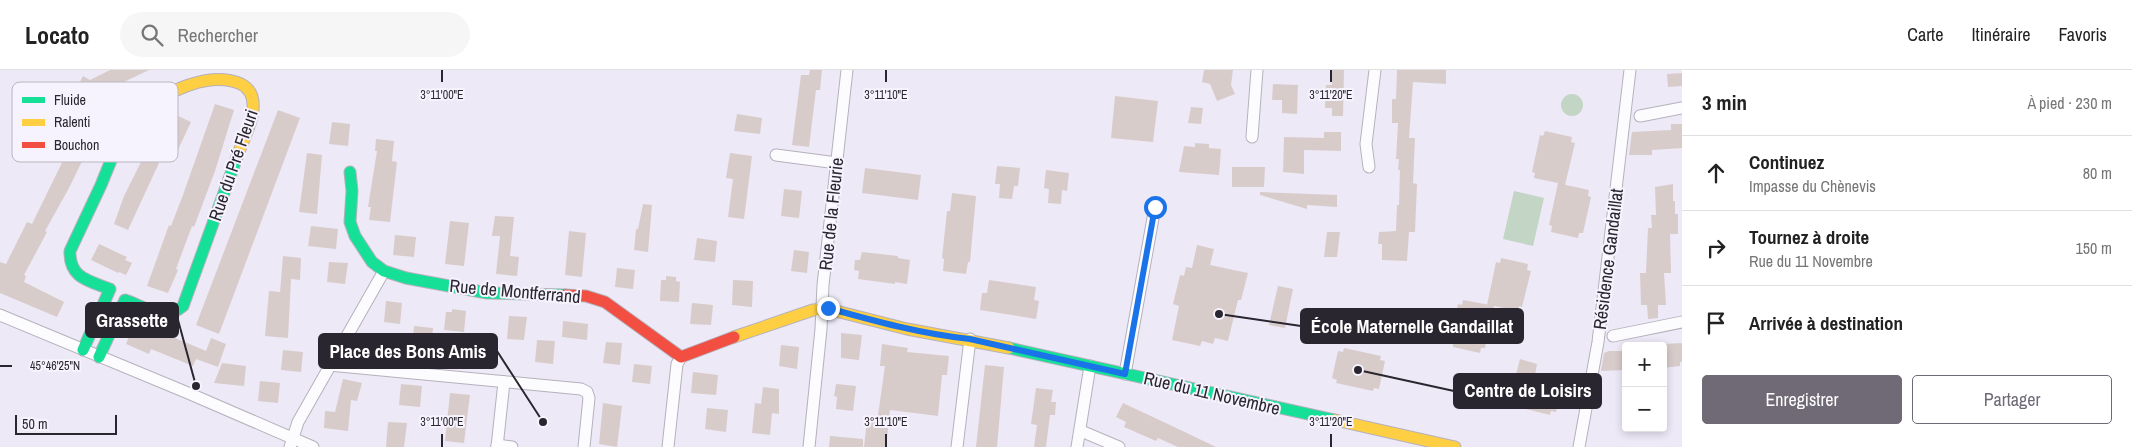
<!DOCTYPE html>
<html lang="fr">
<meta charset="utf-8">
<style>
:root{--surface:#fff;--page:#f6f6f6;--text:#222;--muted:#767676;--line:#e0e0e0;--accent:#6f6a76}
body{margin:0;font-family:"Archivo Narrow",sans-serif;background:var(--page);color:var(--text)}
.controls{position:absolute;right:15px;bottom:15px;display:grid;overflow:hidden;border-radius:5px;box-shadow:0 2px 8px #0003}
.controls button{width:45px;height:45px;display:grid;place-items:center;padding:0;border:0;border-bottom:1px solid var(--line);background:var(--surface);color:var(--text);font:25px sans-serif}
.scale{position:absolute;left:15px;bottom:12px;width:102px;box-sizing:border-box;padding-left:5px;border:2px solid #2a2630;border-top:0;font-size:14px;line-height:18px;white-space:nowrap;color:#2a2630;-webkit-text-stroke:4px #f7f3fe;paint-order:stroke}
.stop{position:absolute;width:15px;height:15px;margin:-11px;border:4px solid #1a73e8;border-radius:50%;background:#fff}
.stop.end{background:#1a73e8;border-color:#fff;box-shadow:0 1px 5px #0008}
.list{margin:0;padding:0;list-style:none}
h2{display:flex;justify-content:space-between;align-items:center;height:65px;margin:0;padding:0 20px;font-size:21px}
h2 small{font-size:16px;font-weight:400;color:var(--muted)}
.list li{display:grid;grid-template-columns:32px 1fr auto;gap:15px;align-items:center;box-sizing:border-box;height:75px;padding:0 20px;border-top:1px solid var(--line)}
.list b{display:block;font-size:19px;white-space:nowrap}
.list p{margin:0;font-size:16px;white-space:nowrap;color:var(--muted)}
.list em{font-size:16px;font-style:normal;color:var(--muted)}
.actions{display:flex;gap:10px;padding:15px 20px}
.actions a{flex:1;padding:11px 0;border:1px solid var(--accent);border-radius:5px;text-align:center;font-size:18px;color:var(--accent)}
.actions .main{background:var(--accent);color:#fff}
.icon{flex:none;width:28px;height:28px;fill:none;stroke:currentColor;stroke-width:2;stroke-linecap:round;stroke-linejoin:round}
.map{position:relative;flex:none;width:1682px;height:377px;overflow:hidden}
header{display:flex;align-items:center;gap:30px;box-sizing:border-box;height:70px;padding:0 25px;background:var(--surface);border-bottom:1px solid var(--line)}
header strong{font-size:24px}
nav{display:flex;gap:28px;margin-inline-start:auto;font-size:18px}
.search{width:350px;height:45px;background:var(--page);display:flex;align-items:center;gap:12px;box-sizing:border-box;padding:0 18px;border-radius:28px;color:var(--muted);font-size:19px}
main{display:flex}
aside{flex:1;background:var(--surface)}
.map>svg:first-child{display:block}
</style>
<header>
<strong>Locato</strong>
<div class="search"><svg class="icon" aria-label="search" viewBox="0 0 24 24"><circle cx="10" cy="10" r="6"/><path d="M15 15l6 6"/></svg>Rechercher</div>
<nav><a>Carte</a><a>Itinéraire</a><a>Favoris</a></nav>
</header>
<main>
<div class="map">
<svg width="1682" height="377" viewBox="0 0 1682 377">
<rect width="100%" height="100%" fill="#eee9f7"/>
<!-- green -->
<g fill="#c3d5c4">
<circle cx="1572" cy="35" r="11"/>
<polygon points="1514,121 1544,128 1533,176 1503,169"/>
</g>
<!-- building -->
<g fill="#d8cccb">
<polygon points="110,0 149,0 65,40 83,6 90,10"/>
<polygon points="810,0 822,0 820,20 816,20 809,77 792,75 801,5 809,5"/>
<polygon points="1204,0 1233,0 1231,15 1235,24 1217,31 1210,14 1202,12"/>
<polygon points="1332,0 1344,0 1343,46 1332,46 1332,38 1325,38 1326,15 1332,15"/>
<polygon points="1397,0 1446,0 1446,14 1413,12 1409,68 1415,68 1413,113 1417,114 1415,162 1409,162 1407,191 1382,190 1382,174 1378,174 1379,162 1396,161 1397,135 1399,135 1400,100 1398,100 1399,89 1396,89 1398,53 1392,53 1392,29 1396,29"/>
<polygon points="1682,3 1682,16 1668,17 1667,4"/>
<polygon points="1273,14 1298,15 1297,44 1282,43 1282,30 1272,30"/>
<polygon points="1115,26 1158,31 1153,72 1111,68"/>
<polygon points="84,32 104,42 85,80 87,81 69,118 45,161 47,162 24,205 26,206 24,212 64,232 57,247 0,223 0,192 6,194 27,152 32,154 76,64 69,61"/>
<polygon points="215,34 234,40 215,101 194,157 192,156 176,199 178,200 168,223 147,216 169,155 171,156 183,125"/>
<polygon points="1191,37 1203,38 1201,54 1188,53"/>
<polygon points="278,40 300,48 219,264 196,255"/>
<polygon points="737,44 762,48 760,64 734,61"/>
<polygon points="176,45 191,52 176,84 162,77 168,64 165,63"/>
<polygon points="332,52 350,54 348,76 329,74"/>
<polygon points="1671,54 1682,54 1682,78 1652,80 1652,85 1629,85 1632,62 1671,60"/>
<polygon points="1545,61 1572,67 1571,72 1575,73 1565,115 1561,114 1589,120 1588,126 1591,127 1583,163 1579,163 1578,168 1551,162 1552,156 1549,155 1558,113 1534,108 1535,103 1532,102 1540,65 1543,66"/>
<polygon points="1324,62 1341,62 1341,81 1304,80 1304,104 1283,102 1284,67 1324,68"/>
<polygon points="376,69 394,71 392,91 397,92 390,152 369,150 371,137 368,137 377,81 375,81"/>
<polygon points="1195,73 1209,74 1209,78 1221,79 1219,105 1179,102 1184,76 1195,77"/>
<polygon points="307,83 322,85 317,144 299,142"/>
<polygon points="730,83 752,86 744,149 728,147 733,109 726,108"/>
<polygon points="144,86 159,93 128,160 114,154 124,126"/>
<polygon points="997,96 1020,98 1018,116 1014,116 1012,129 999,128 1000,114 995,114"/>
<polygon points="1232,97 1265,97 1264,117 1232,117"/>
<polygon points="865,98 921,105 918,130 862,123"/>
<polygon points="1046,100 1069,103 1067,121 1062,120 1061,134 1048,133 1049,119 1044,118"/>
<polygon points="1673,114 1673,131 1675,131 1675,144 1678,144 1678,164 1670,164 1671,203 1664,203 1666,235 1658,235 1658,248 1648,249 1647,235 1641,235 1640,203 1646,203 1648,158 1652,158 1651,145 1656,145 1655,117"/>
<polygon points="784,119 802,121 799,148 781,146"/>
<polygon points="1260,122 1337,125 1337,137 1307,135 1307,139 1260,125"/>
<polygon points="952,123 976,126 970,192 968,192 966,204 943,201 944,189 942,188 947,141 950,141"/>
<polygon points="643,134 652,135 648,182 634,180 636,159 638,159"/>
<polygon points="495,146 514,147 510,186 519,187 517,206 496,204 500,166 492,166"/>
<polygon points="450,151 469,153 464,196 445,194"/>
<polygon points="311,156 338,159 336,179 308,176"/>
<polygon points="569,161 586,163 582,207 565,205"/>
<polygon points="1327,162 1340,162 1337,187 1324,187"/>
<polygon points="395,165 416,167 414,187 393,185"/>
<polygon points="697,168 717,171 715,192 694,190"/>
<polygon points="99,174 127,187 125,190 132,193 126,205 119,202 118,203 91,190"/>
<polygon points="1197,175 1214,179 1210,195 1248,203 1241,230 1238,230 1228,271 1215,268 1213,274 1202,271 1200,276 1172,270 1179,236 1173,234 1180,205 1184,206 1186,197 1192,198"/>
<polygon points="794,180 809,182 807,203 791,201"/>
<polygon points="862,182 898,186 898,188 910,190 907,214 895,212 895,214 858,209 859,201 854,200 855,190 860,190"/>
<polygon points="283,186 301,188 300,210 291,209 288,268 265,266 269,221 280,222"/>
<polygon points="1501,188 1528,194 1527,200 1531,201 1522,237 1519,236 1518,241 1494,236 1485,278 1481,278 1480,283 1453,277 1453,271 1450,270 1458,234 1462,235 1463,230 1490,235 1487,235 1496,192 1500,193"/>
<polygon points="329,192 348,193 345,214 327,212"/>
<polygon points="617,198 635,200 633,219 615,217"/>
<polygon points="666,206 676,207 676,211 680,212 679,232 660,231 661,210 666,210"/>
<polygon points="733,210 753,211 752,237 732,235"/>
<polygon points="989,210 1036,217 1034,230 1039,231 1036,249 980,240 982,223 987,223"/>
<polygon points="1278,216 1293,219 1285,258 1269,255"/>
<polygon points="386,231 402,233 400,254 384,252"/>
<polygon points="692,233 713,235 711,255 690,254"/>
<polygon points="452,239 466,241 464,262 444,260 446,242 452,242"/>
<polygon points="509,246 527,247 524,270 507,269"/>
<polygon points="135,251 206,281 211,268 226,274 218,297 196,289 193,296 151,279 149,284 126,274"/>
<polygon points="563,251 588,254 587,270 562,267"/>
<polygon points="414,256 433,258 431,281 412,279"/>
<polygon points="476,263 494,265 492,287 473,285"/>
<polygon points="841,263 862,265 859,290 841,288"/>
<polygon points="537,270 555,271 553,294 535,292"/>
<polygon points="606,272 622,273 620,295 603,293"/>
<polygon points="1682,273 1682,292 1680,292 1680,296 1663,298 1663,274"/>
<polygon points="882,274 908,278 907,282 949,286 947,305 942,305 938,346 890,340 886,377 864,377 867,351 877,352 885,296 880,296"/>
<polygon points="781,275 799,277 797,299 779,296"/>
<polygon points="1344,278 1381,286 1380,290 1385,291 1379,319 1374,318 1373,321 1336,313 1337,310 1332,308 1338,281 1343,282"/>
<polygon points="283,280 303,282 301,302 281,300"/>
<polygon points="1609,281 1626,281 1626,300 1601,301 1604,283"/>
<polygon points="1520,289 1537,294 1535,305 1558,310 1557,314 1562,315 1556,342 1551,341 1550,345 1514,336 1514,333 1509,332"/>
<polygon points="222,293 246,296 244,316 214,313"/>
<polygon points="634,294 652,296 650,314 632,312"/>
<polygon points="985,295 1004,297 997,377 976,377"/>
<polygon points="693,302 718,305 716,325 691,323"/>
<polygon points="343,309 362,313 357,331 351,330 348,361 324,358 325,341 335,342"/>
<polygon points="260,311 280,313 278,333 258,331"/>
<polygon points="401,314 422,316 420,337 399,335"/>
<polygon points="836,314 856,316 853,341 836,339 837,327 834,326"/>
<polygon points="763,317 779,319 779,344 772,343 770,365 752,363 755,333 761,334"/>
<polygon points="1036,318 1053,320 1051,332 1056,332 1055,345 1050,345 1046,377 1034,377 1037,355 1031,354"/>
<polygon points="450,323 470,325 464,373 445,371"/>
<polygon points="603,333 622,336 617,377 599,374"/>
<polygon points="1123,333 1170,355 1216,377 1178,377 1158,368 1156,371 1124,357 1126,352 1116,347"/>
<polygon points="707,338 728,340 726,362 705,359"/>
<polygon points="388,352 407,353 404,377 386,377"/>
<polygon points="830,366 863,369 863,377 829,377"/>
</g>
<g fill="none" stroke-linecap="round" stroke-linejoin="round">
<defs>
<g id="street">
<polyline points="1640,46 1682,38"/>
<polyline points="1252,67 1257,0"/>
<polyline points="776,85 837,93"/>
<polyline points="1369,97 1366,74 1375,0"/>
<polyline points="0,245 188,323 313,377"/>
<polyline points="1613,266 1682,252"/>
<polyline points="329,295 581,319 587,322 589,328 584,377"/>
<polyline points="1125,304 1155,137"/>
<polyline points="1081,361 1119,377"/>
<polyline points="497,375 512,377"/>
<polyline points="290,377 298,352 384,201"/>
<polyline points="497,377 504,312"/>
<polyline points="668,377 677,294 681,287"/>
<polyline points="809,377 821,259 823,215 847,0"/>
<polyline points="957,377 970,269"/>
<polyline points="1077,377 1090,296"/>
<polyline points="1579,377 1598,272 1630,0"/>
</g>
<g id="fast">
<polyline points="350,102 352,121 350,152 355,166 372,192 384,201 406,208 487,223 565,225"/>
<polyline points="1009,278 1335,350"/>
<path d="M83 280 110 219C89 211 69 208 70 181L101 115 127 51 133 43 141 38"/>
<path d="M99 287 125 230C145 237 165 252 183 236L237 87"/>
</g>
<g id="slow">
<path d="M141 38C170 22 209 0 241 14 251 19 254 29 253 40 252 55 242 72 237 87"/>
<polyline points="734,267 813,240 828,239 907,259 1009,278"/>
<polyline points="1335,350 1455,377"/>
</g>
<polyline id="jam" points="565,225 586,226 605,232 681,287 734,267"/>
</defs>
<!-- street casing -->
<use href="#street" stroke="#b5b1bc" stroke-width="13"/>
<!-- fast casing -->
<use href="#fast" stroke="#b5b1bc" stroke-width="13"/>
<!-- slow casing -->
<use href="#slow" stroke="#b5b1bc" stroke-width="13"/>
<!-- jam casing -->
<use href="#jam" stroke="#b5b1bc" stroke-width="13"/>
<!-- street -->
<use href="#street" stroke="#fcfcfe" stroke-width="11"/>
<!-- fast -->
<use href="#fast" stroke="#16e098" stroke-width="11"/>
<!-- slow -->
<use href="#slow" stroke="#ffcf43" stroke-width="11"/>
<!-- jam -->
<use href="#jam" stroke="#f24e42" stroke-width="11"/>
</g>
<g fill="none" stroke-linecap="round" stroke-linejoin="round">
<!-- route -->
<path stroke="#1a73e8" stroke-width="6" d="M828 238C874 251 922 264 970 269L1125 304 1155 137"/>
</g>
<!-- ticks -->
<path fill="none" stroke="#2a2630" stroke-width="2" d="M442 0V12M886 0V12M1331 0V12M0 296H12M442 364V377M886 364V377M1331 364V377"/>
<g text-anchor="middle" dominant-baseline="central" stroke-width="4" stroke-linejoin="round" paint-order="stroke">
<!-- street labels -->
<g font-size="18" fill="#2a2630" stroke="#f7f3fe">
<text transform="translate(233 95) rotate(-71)">Rue du Pré Fleuri</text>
<text transform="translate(831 144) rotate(-84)">Rue de la Fleurie</text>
<text transform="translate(1608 189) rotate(-83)">Résidence Gandaillat</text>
<text transform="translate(515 221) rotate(5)">Rue de Montferrand</text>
<text transform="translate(1212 323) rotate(13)">Rue du 11 Novembre</text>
</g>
</g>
<!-- legend -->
<rect x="12" y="12" width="166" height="80" rx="8" fill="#f7f3fe" stroke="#bab6c0" stroke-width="1"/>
<rect x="22" y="27" width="23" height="6" fill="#16e098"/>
<rect x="22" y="49" width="23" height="7" fill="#ffcf43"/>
<rect x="22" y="72" width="23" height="6" fill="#f24e42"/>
<g font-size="14" fill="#2a2630">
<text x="54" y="35">Fluide</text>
<text x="54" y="57">Ralenti</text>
<text x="54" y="80">Bouchon</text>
</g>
<g font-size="12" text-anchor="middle" fill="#2a2630" stroke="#f7f3fe" stroke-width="4" stroke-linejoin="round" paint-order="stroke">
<text x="442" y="29">3°11'00"E</text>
<text x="886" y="29">3°11'10"E</text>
<text x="1331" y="29">3°11'20"E</text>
<text x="55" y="300">45°46'25"N</text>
<text x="442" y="356">3°11'00"E</text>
<text x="886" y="356">3°11'10"E</text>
<text x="1331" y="356">3°11'20"E</text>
</g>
<!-- callouts -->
<path fill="none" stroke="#2a2630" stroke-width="2" d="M196 316L178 250M1219 244L1301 256M543 352L497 281M1358 300L1454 321"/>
<g fill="#2a2630" stroke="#f7f3fe" stroke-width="2">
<circle cx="196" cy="316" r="5"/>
<circle cx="1219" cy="244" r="5"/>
<circle cx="543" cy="352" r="5"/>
<circle cx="1358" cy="300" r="5"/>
</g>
<g fill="#2a2630" stroke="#2a2630" stroke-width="2">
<rect x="86" y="233" width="92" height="34" rx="5"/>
<rect x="1301" y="239" width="222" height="34" rx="5"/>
<rect x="319" y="264" width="178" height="34" rx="5"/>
<rect x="1454" y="304" width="147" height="34" rx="5"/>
</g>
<g font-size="19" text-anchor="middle" font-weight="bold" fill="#fff">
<text x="132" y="257">Grassette</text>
<text x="1412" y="263">École Maternelle Gandaillat</text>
<text x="408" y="288">Place des Bons Amis</text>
<text x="1528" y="327">Centre de Loisirs</text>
</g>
</svg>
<div class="controls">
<button>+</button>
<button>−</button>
</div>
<div class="scale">50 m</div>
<div class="stop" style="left:1155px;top:137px"></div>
<div class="stop end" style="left:828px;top:238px"></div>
</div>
<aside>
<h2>3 min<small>À pied · 230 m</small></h2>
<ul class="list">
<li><svg class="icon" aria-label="ahead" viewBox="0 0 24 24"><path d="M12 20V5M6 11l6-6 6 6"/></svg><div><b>Continuez</b><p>Impasse du Chènevis</p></div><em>80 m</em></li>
<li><svg class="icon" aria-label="right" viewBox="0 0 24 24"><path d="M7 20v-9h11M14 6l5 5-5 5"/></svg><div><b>Tournez à droite</b><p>Rue du 11 Novembre</p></div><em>150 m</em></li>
<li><svg class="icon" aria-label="arrive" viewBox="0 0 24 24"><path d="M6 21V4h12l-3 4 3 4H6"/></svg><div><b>Arrivée à destination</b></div></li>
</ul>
<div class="actions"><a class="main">Enregistrer</a><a>Partager</a></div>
</aside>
</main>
